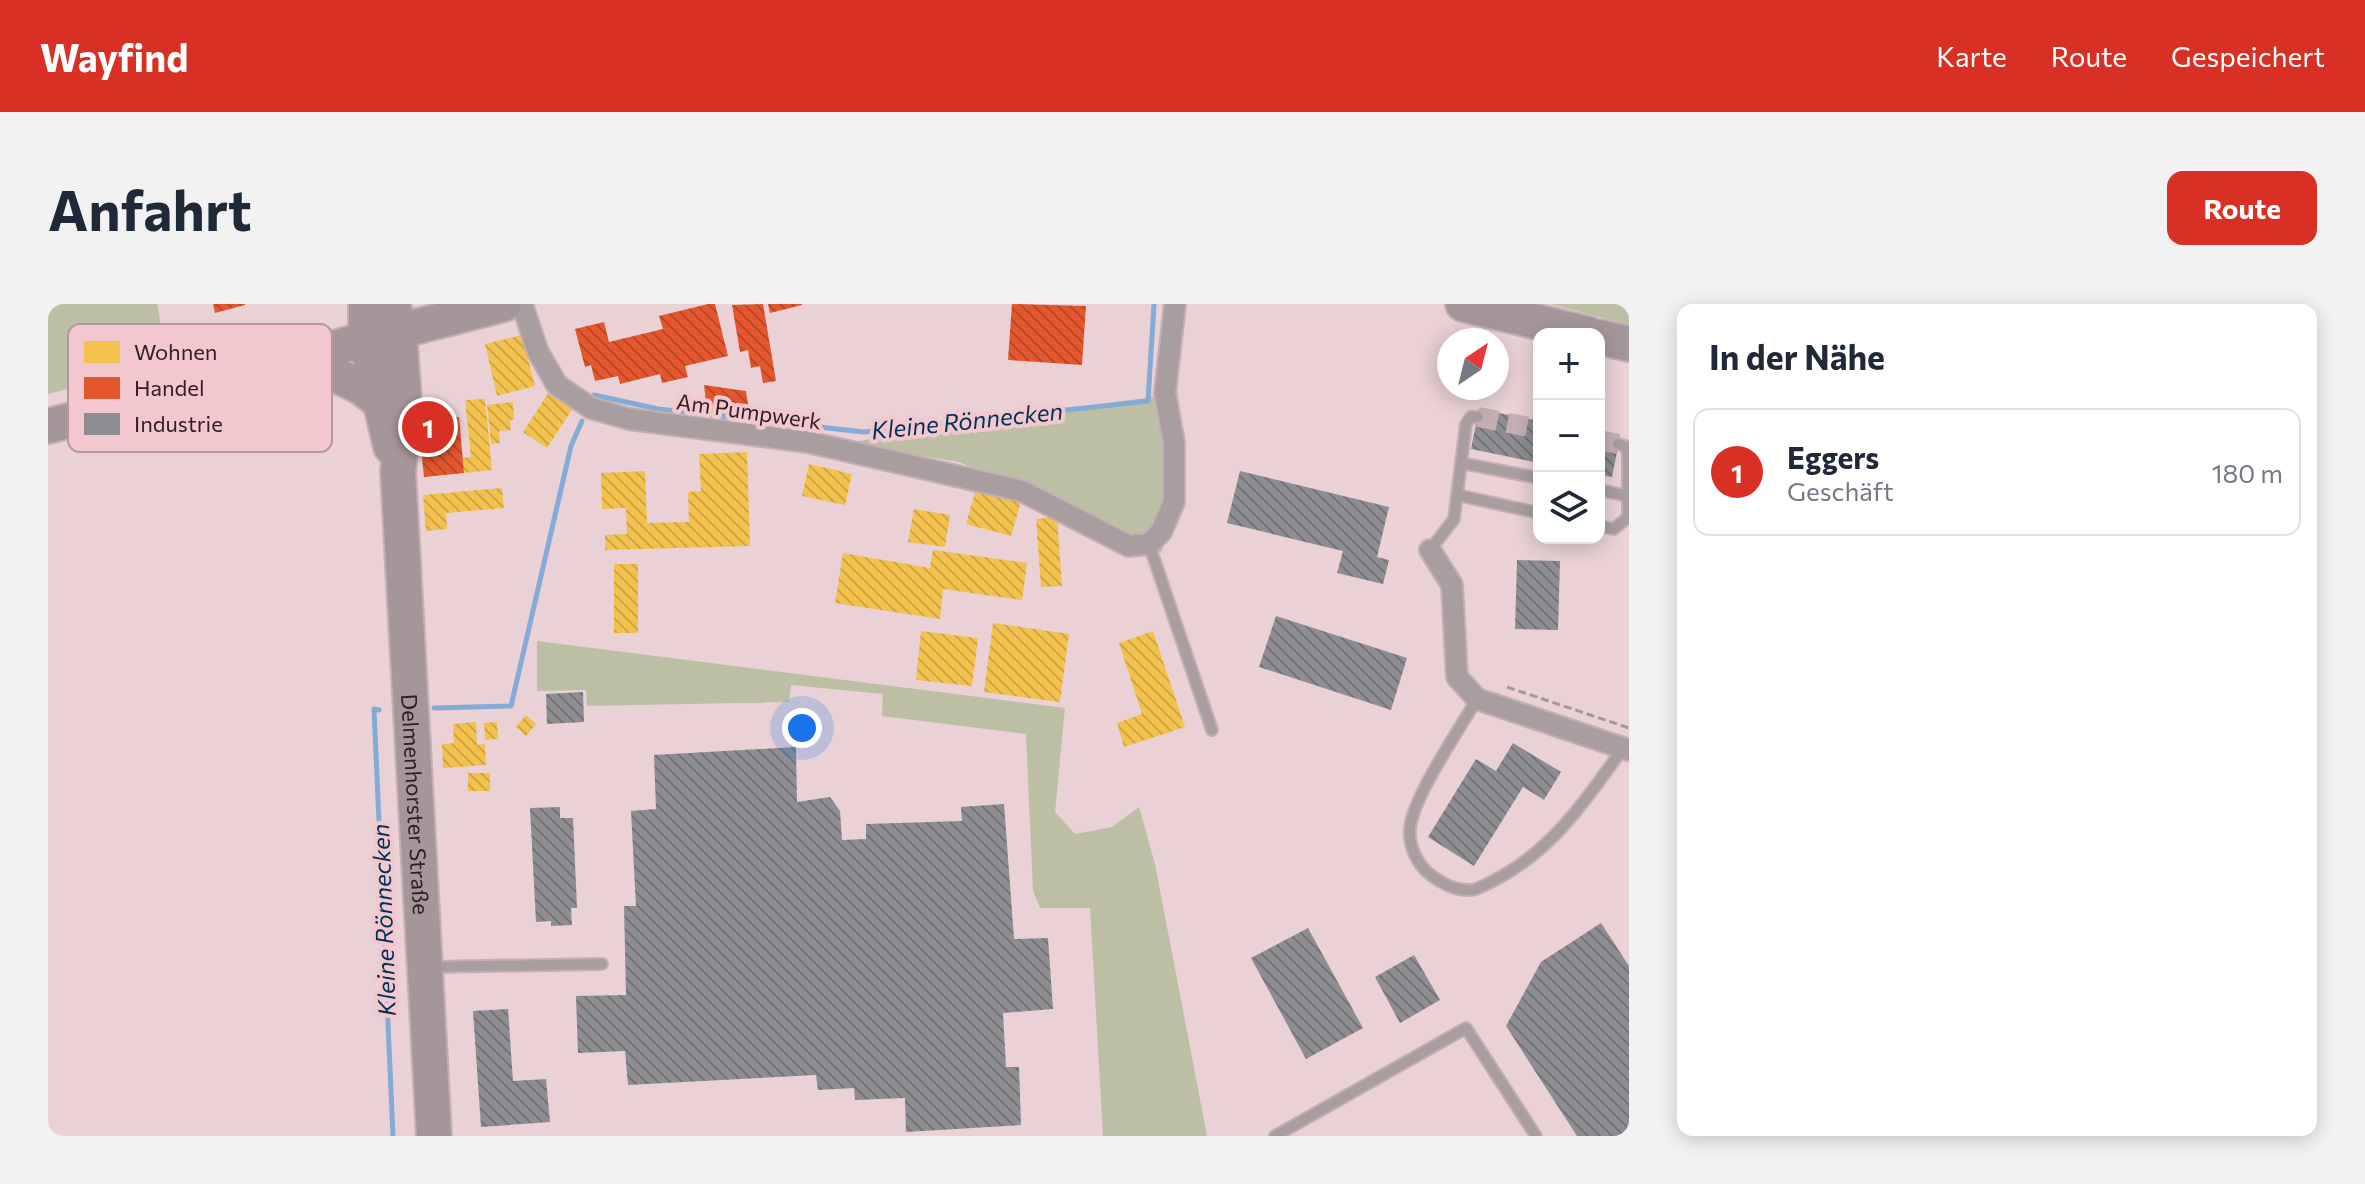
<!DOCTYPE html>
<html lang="de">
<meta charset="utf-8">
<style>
:root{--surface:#fff;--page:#f2f2f3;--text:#1f2937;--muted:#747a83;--line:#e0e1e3;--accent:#d93025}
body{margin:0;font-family:Commissioner,sans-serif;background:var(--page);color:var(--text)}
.controls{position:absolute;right:24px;top:24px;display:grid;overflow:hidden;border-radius:16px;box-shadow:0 4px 20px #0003}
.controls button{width:72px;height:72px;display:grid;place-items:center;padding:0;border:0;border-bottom:2px solid var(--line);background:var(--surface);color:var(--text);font:40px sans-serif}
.compass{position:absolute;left:1389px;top:24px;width:72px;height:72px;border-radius:50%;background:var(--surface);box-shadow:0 4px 20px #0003;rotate:35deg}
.you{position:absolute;left:754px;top:424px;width:28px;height:28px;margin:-20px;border:6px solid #fff;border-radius:50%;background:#1a73e8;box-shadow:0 0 0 12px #1a73e833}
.badge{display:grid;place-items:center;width:52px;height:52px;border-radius:50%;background:var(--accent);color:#fff;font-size:26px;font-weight:700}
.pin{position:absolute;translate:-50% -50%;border:4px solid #fff;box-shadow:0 2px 8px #0006}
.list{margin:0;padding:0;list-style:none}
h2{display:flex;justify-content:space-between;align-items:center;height:104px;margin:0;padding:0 32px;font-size:34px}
h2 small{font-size:26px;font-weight:400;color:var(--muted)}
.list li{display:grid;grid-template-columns:52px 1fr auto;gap:24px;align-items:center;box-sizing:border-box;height:128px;margin:0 16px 16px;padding:0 16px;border:2px solid var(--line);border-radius:16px}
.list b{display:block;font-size:30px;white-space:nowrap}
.list p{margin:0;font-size:26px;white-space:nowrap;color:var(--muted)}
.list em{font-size:26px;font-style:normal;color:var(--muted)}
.icon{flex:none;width:44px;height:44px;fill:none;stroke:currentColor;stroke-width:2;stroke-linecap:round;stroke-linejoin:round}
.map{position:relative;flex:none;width:1581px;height:832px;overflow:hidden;border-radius:16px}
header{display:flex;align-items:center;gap:48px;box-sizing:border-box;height:112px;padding:0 40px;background:var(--accent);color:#fff}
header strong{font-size:38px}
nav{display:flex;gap:44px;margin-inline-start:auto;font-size:28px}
.intro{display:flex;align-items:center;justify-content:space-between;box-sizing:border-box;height:192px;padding:0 48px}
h1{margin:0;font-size:56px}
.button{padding:20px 36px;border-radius:16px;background:var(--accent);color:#fff;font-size:28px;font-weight:700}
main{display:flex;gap:48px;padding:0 48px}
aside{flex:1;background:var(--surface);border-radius:16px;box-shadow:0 4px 20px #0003}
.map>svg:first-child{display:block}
</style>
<header>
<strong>Wayfind</strong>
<nav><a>Karte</a><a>Route</a><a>Gespeichert</a></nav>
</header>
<div class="intro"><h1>Anfahrt</h1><a class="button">Route</a></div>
<main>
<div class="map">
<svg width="1581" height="832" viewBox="0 0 1581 832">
<defs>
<pattern id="homes-back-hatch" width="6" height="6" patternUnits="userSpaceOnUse" patternTransform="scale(2)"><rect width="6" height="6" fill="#f2c14e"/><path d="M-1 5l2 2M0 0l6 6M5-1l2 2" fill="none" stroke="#d0a644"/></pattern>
<pattern id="shops-back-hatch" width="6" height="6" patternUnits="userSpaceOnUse" patternTransform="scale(2)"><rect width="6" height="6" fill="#e4572e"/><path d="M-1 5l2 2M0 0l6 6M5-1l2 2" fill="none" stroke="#b94827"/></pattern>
<pattern id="industry-back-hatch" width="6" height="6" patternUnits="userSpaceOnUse" patternTransform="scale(2)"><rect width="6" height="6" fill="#8d8d92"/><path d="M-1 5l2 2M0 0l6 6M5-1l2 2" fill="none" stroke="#747377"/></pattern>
</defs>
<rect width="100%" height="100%" fill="#e9d1d5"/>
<!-- green -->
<g fill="#bdbfa5">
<polygon points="0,0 109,0 120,59 0,90"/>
<polygon points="1502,0 1581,0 1581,21"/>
<polygon points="1130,89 1134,138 1120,230 1113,249 1050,214 911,158 797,139"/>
<polygon points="489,337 1017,404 1007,508 1027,530 1064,523 1091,503 1107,560 1159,832 1055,832 1042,604 992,604 985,587 978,430 834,412 835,390 743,381 741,398 539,402 538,386 489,387"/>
</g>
<!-- homes -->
<g fill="url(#homes-back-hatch)">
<polygon points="474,31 487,82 449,92 437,40"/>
<polygon points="501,88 525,104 499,144 475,128"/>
<polygon points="437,95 444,166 416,169 415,154 423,153 417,96"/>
<polygon points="465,98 466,116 462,116 463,126 451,127 452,139 443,140 439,101"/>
<polygon points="699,148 702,242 557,246 557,231 579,230 578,204 554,205 553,169 597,167 599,219 641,218 640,188 653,187 651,150"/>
<polygon points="761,160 804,170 797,201 754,192"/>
<polygon points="454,184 456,204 398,209 399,225 378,227 375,191"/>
<polygon points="928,185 973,198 963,232 918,220"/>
<polygon points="866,205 902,211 897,243 860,238"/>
<polygon points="1009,213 1014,282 993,283 988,215"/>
<polygon points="885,246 979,259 974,296 895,285 892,315 787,299 795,249 882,264"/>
<rect x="566" y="260" width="24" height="69"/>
<polygon points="945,319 1021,330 1012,398 936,388"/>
<polygon points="873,327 930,334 924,382 868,376"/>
<polygon points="1105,327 1137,423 1076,443 1069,419 1094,410 1071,339"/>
<polygon points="478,411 488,420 478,432 468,423"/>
<polygon points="428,418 429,441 437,440 438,461 395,464 394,440 406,439 405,420"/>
<polygon points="449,418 450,435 437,436 436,419"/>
<rect x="420" y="469" width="22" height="18"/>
</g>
<!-- shops -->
<g fill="url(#shops-back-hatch)">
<polygon points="165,0 197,0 197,1 167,9"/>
<polygon points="660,0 667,0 680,52 637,62 640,73 614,79 612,70 572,80 570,72 547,77 543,61 537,63 527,25 556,18 561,38 615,25 611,12"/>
<polygon points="715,0 728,77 715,79 712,62 703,64 700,46 692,48 684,1"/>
<polygon points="720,0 754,0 754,1 722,9"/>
<polygon points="964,0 1038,2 1034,61 960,56"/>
<polygon points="656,81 698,87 702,113 659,107"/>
<polygon points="411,113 416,169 376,173 370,116"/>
</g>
<!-- industry -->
<g fill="url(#industry-back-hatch)">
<polygon points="1431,105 1491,117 1491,159 1423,145"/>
<polygon points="1551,129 1572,133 1564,173 1551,171"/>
<polygon points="1192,167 1341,203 1329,253 1341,256 1335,280 1289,269 1295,247 1179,219"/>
<polygon points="1469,256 1512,257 1510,326 1467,325"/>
<polygon points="1228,312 1359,354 1343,406 1211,363"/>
<polygon points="535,388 536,418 499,420 498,390"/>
<polygon points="1465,439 1513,468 1496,496 1475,483 1426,562 1380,533 1428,455 1448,467"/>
<polygon points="748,443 749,498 782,493 792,507 794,536 818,535 818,520 914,517 913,503 956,500 966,635 1000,634 1005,705 955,709 958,763 971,763 973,821 858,828 857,794 807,796 806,784 770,786 768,771 580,781 577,747 530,749 528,692 578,691 576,602 588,602 583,507 608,505 606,451"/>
<polygon points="512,503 512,514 525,514 529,604 523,604 524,621 503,622 503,617 488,618 482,504"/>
<polygon points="1553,619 1581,662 1581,832 1529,832 1458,722 1493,658"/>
<polygon points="1260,624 1315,724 1258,755 1203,654"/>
<polygon points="1366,651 1392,696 1352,719 1327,673"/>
<polygon points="460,705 465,777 498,775 502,818 433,823 425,707"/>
</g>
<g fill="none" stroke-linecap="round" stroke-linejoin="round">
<!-- stream -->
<g stroke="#84aad6" stroke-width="5">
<polyline points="546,91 610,105 816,128 1100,97 1106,0"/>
<polyline points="386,404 463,402 523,142 534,117"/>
<polyline points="331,406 326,405 345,832"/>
</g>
<!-- minor-tunnel -->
<g stroke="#c4aeb1" stroke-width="20" stroke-dasharray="20 10" stroke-linecap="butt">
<polyline points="1430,113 1491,125"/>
<polyline points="1551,136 1570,140"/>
</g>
<defs>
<g id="service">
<polyline points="1413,159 1491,174"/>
<polyline points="1551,186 1580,192 1580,149 1577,142 1570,140"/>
<polyline points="1409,191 1491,209"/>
<polyline points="1551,222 1566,225 1580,213 1580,192"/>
<polyline points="1101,240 1164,426"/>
<polyline points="1382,246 1406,215 1418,120 1423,113 1430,113"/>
<path d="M1429 395C1411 426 1366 491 1362 524 1360 542 1370 562 1384 572 1396 580 1407 587 1423 586 1430 586 1438 580 1445 577 1503 548 1539 495 1575 444"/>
<polyline points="383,663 554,660"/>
<polyline points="1227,832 1418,724 1488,832"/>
</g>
<g id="minor">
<polyline points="474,0 490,48 509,81 543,104 581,115 760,138 974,187 1081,242 1101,240 1113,228 1126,198 1126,139 1117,89 1127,0"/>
<polyline points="1382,246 1404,281 1409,373 1429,395 1581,446"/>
</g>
<g id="primary">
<polyline points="318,0 318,36 343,143"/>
<path id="s1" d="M345 0 351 27 357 110 350 167 386 832"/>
<polyline points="1415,0 1540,30"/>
<polyline points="1551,33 1581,40"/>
<polyline points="252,54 313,83 332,98"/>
<polyline points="0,122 167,79 297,41 456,0"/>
</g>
</defs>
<!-- service casing -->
<use href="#service" stroke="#c3afb3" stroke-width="14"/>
<!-- minor casing -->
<use href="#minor" stroke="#c3afb3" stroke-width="24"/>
<!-- primary casing -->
<use href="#primary" stroke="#c3afb3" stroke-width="38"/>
<!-- path -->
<g stroke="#a3989a" stroke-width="3" stroke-dasharray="8 4" stroke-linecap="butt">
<polyline points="83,72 195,42"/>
<polyline points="1459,383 1581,424"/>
</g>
<!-- service -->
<use href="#service" stroke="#a99e9f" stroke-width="10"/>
<!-- minor -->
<use href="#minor" stroke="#a99e9f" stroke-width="20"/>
<!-- primary -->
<use href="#primary" stroke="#a59699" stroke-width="34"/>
</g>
<g text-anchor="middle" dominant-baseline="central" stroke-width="8" stroke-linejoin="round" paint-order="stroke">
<!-- street labels -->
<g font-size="22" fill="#312023" stroke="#f3c7ce">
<text transform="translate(701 107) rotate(8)">Am Pumpwerk</text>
<text stroke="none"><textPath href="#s1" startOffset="502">Delmenhorster Straße</textPath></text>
</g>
<!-- water labels -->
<g font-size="24" font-style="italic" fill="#003158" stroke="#f3c7ce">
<text transform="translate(919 116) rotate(-6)">Kleine Rönnecken</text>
<text transform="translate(335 616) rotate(-92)">Kleine Rönnecken</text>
</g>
</g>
<!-- legend -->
<rect x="20" y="20" width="264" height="128" rx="12" fill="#f3c7ce" stroke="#b9959b" stroke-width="2"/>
<rect x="36" y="37" width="36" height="22" fill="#f2c14e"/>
<rect x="36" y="73" width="36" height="22" fill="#e4572e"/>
<rect x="36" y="109" width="36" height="22" fill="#8d8d92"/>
<g font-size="22" fill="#312023">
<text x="86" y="56">Wohnen</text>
<text x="86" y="92">Handel</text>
<text x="86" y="128">Industrie</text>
</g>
</svg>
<div class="controls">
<button>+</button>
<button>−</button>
<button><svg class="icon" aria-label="layers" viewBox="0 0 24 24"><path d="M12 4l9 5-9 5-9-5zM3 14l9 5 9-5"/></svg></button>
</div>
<svg class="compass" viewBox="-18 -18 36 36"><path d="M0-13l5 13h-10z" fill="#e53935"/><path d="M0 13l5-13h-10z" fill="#747a83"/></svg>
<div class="you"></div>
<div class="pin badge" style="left:380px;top:123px">1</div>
</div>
<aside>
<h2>In der Nähe<small></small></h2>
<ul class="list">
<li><span class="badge">1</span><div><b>Eggers</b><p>Geschäft</p></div><em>180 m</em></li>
</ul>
</aside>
</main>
